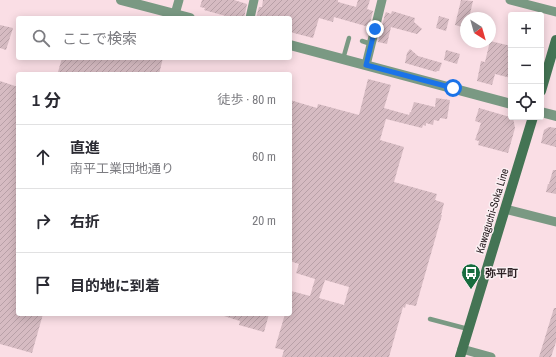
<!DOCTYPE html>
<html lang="ja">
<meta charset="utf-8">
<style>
:root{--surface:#fff;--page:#f2f2f3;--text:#2b2b33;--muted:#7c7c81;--line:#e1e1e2}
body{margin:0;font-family:"Archivo Narrow","Noto Sans JP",sans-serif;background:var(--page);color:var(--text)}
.controls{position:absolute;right:12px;top:12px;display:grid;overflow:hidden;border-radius:4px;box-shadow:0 2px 10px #0003}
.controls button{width:36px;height:36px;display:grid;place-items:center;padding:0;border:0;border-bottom:1px solid var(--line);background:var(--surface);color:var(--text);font:20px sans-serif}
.compass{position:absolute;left:460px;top:12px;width:36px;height:36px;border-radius:50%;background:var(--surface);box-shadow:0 2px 10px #0003;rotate:143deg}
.stop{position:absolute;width:12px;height:12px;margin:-9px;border:3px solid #1a73e8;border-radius:50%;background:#fff}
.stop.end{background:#1a73e8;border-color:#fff;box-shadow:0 1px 4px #0008}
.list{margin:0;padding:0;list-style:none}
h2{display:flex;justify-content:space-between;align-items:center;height:52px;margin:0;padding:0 16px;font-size:17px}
h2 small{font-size:13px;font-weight:400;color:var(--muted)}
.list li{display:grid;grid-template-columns:26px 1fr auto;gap:12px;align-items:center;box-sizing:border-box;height:64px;padding:0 16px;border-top:1px solid var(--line)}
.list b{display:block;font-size:15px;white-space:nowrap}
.list p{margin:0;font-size:13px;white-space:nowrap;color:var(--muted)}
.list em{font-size:13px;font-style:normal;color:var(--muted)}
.icon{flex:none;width:22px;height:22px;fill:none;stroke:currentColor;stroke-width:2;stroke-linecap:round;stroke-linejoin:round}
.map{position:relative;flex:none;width:556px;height:357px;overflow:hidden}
.search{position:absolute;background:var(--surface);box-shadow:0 2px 10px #0003;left:16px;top:16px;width:276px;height:44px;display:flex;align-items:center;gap:10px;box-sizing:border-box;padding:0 14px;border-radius:4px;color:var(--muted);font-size:15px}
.panel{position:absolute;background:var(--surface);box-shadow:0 2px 10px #0003;left:16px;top:72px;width:276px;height:244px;border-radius:4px}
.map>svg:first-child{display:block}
</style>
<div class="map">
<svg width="556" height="357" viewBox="0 0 556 357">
<defs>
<pattern id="building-hatch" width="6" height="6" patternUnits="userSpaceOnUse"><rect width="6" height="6" fill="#d6bbc2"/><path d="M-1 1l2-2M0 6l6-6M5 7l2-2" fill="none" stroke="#b8a0a7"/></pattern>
</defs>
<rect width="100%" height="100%" fill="#fadee5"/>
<!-- building -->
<g fill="url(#building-hatch)" fill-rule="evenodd">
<polygon points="202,0 234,0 247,4 244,18 233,18 204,10 205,8 200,7"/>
<polygon points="263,0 338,0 338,2 356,7 358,0 370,0 367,9 373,11 369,27 334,17 333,22 319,18 313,38 290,32 290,18 256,18 259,7 262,7"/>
<polygon points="461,0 473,1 469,18 466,18 466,28 455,25"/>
<polygon points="392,11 415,18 414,22 422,29 417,34 391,27 387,44 378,42 385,14 386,12 391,14"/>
<polygon points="439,16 449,19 446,31 436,28"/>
<polygon points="0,25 13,28 6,50 0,48"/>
<polygon points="490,41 511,46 511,78 495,74 492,85 477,81 481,61 485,62"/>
<polygon points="410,49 418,56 442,63 439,71 437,71 436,72 405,63 407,53"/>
<polygon points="446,50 460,54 457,64 444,60"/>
<polygon points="62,58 163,58 159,74 66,74 58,72"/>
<path d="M368 79 391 85 384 108 409 115 410 112H411L414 102 435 107 436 98 450 100 447 119 440 118 439 121 434 120 433 125 426 123V126L423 125 422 128 386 119 380 140 404 147 394 182 437 194 435 200 444 203 441 215H442L416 306 406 304 405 308 403 307 389 357H282L284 350 275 348 285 314H290V296L291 291 310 296 315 279 296 273 299 264 290 261V100L317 108 318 104 359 115ZM325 280 349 287 344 305 319 298Z"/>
<polygon points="0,81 18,87 18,314 43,314 32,353 0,344"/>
<polygon points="479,108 513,118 515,128 508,153 478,145 479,141 475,140 481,123 475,121"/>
<polygon points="549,127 556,128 556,147 541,143 544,130"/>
<polygon points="553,170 556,170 556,194 546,192 548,184 549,184"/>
<polygon points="554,308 556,308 556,342 551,357 539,357"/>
<polygon points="224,314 269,314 264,332 239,325 240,321 224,316"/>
</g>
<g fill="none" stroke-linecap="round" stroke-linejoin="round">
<!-- service -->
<g stroke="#7a9983" stroke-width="4.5">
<polyline points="362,41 371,44"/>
<polyline points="343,59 349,38"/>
<polyline points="430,319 468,329"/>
</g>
<!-- minor -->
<g stroke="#7a9983" stroke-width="9">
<polyline points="510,0 556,12"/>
<polyline points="175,14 179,0"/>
<polyline points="250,18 254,0"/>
<polyline points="366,65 382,0"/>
<polyline points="505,209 556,222"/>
<polyline points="462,349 491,357"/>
</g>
<!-- tertiary -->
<g stroke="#7a9983" stroke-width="10">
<polyline points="121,0 190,18"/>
<polyline points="290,45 511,104"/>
<polyline points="541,112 556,116"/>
</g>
<!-- secondary -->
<g stroke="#447454" stroke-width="10">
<polyline points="541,91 556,40"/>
<polyline points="460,357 533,117"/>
</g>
</g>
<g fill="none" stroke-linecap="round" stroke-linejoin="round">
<!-- route -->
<polyline stroke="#1a73e8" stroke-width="5" points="375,29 366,65 453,88"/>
</g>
<!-- icons -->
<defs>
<symbol id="bus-pin" viewBox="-11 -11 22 30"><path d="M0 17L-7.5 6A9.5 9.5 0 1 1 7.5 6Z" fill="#176c3e" stroke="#fbf0f3"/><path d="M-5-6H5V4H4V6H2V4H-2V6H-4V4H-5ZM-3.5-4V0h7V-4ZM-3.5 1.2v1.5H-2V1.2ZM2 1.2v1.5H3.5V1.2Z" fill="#fff"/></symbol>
</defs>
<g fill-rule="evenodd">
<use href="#bus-pin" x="460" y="262" width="22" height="30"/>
</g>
<g text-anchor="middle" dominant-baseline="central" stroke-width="3" stroke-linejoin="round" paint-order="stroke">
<!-- street labels -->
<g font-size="11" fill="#2d2225" stroke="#fbf0f3">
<text transform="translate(492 211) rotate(-73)">Kawaguchi-Soka Line</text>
</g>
<!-- poi labels -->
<g font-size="11" font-weight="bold" fill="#2d2225" stroke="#fbf0f3" text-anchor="start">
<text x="485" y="273">弥平町</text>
</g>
</g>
</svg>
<div class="controls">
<button>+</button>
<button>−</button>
<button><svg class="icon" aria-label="locate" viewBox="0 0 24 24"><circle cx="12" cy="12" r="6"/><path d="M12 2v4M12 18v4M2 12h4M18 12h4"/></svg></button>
</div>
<svg class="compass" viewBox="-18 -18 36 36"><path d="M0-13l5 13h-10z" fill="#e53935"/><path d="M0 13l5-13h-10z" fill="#7c7c81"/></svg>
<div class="stop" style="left:453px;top:88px"></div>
<div class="stop end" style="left:375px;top:29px"></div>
<div class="search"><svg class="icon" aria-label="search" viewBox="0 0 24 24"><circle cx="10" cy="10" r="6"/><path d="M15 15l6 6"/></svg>ここで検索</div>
<section class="panel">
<h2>1 分<small>徒歩 · 80 m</small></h2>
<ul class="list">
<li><svg class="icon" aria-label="ahead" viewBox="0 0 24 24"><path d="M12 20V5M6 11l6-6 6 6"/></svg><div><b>直進</b><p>南平工業団地通り</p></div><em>60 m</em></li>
<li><svg class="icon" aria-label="right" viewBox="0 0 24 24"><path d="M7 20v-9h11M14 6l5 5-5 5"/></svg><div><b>右折</b></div><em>20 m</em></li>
<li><svg class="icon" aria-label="arrive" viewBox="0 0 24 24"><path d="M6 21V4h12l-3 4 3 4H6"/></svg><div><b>目的地に到着</b></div></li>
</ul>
</section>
</div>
